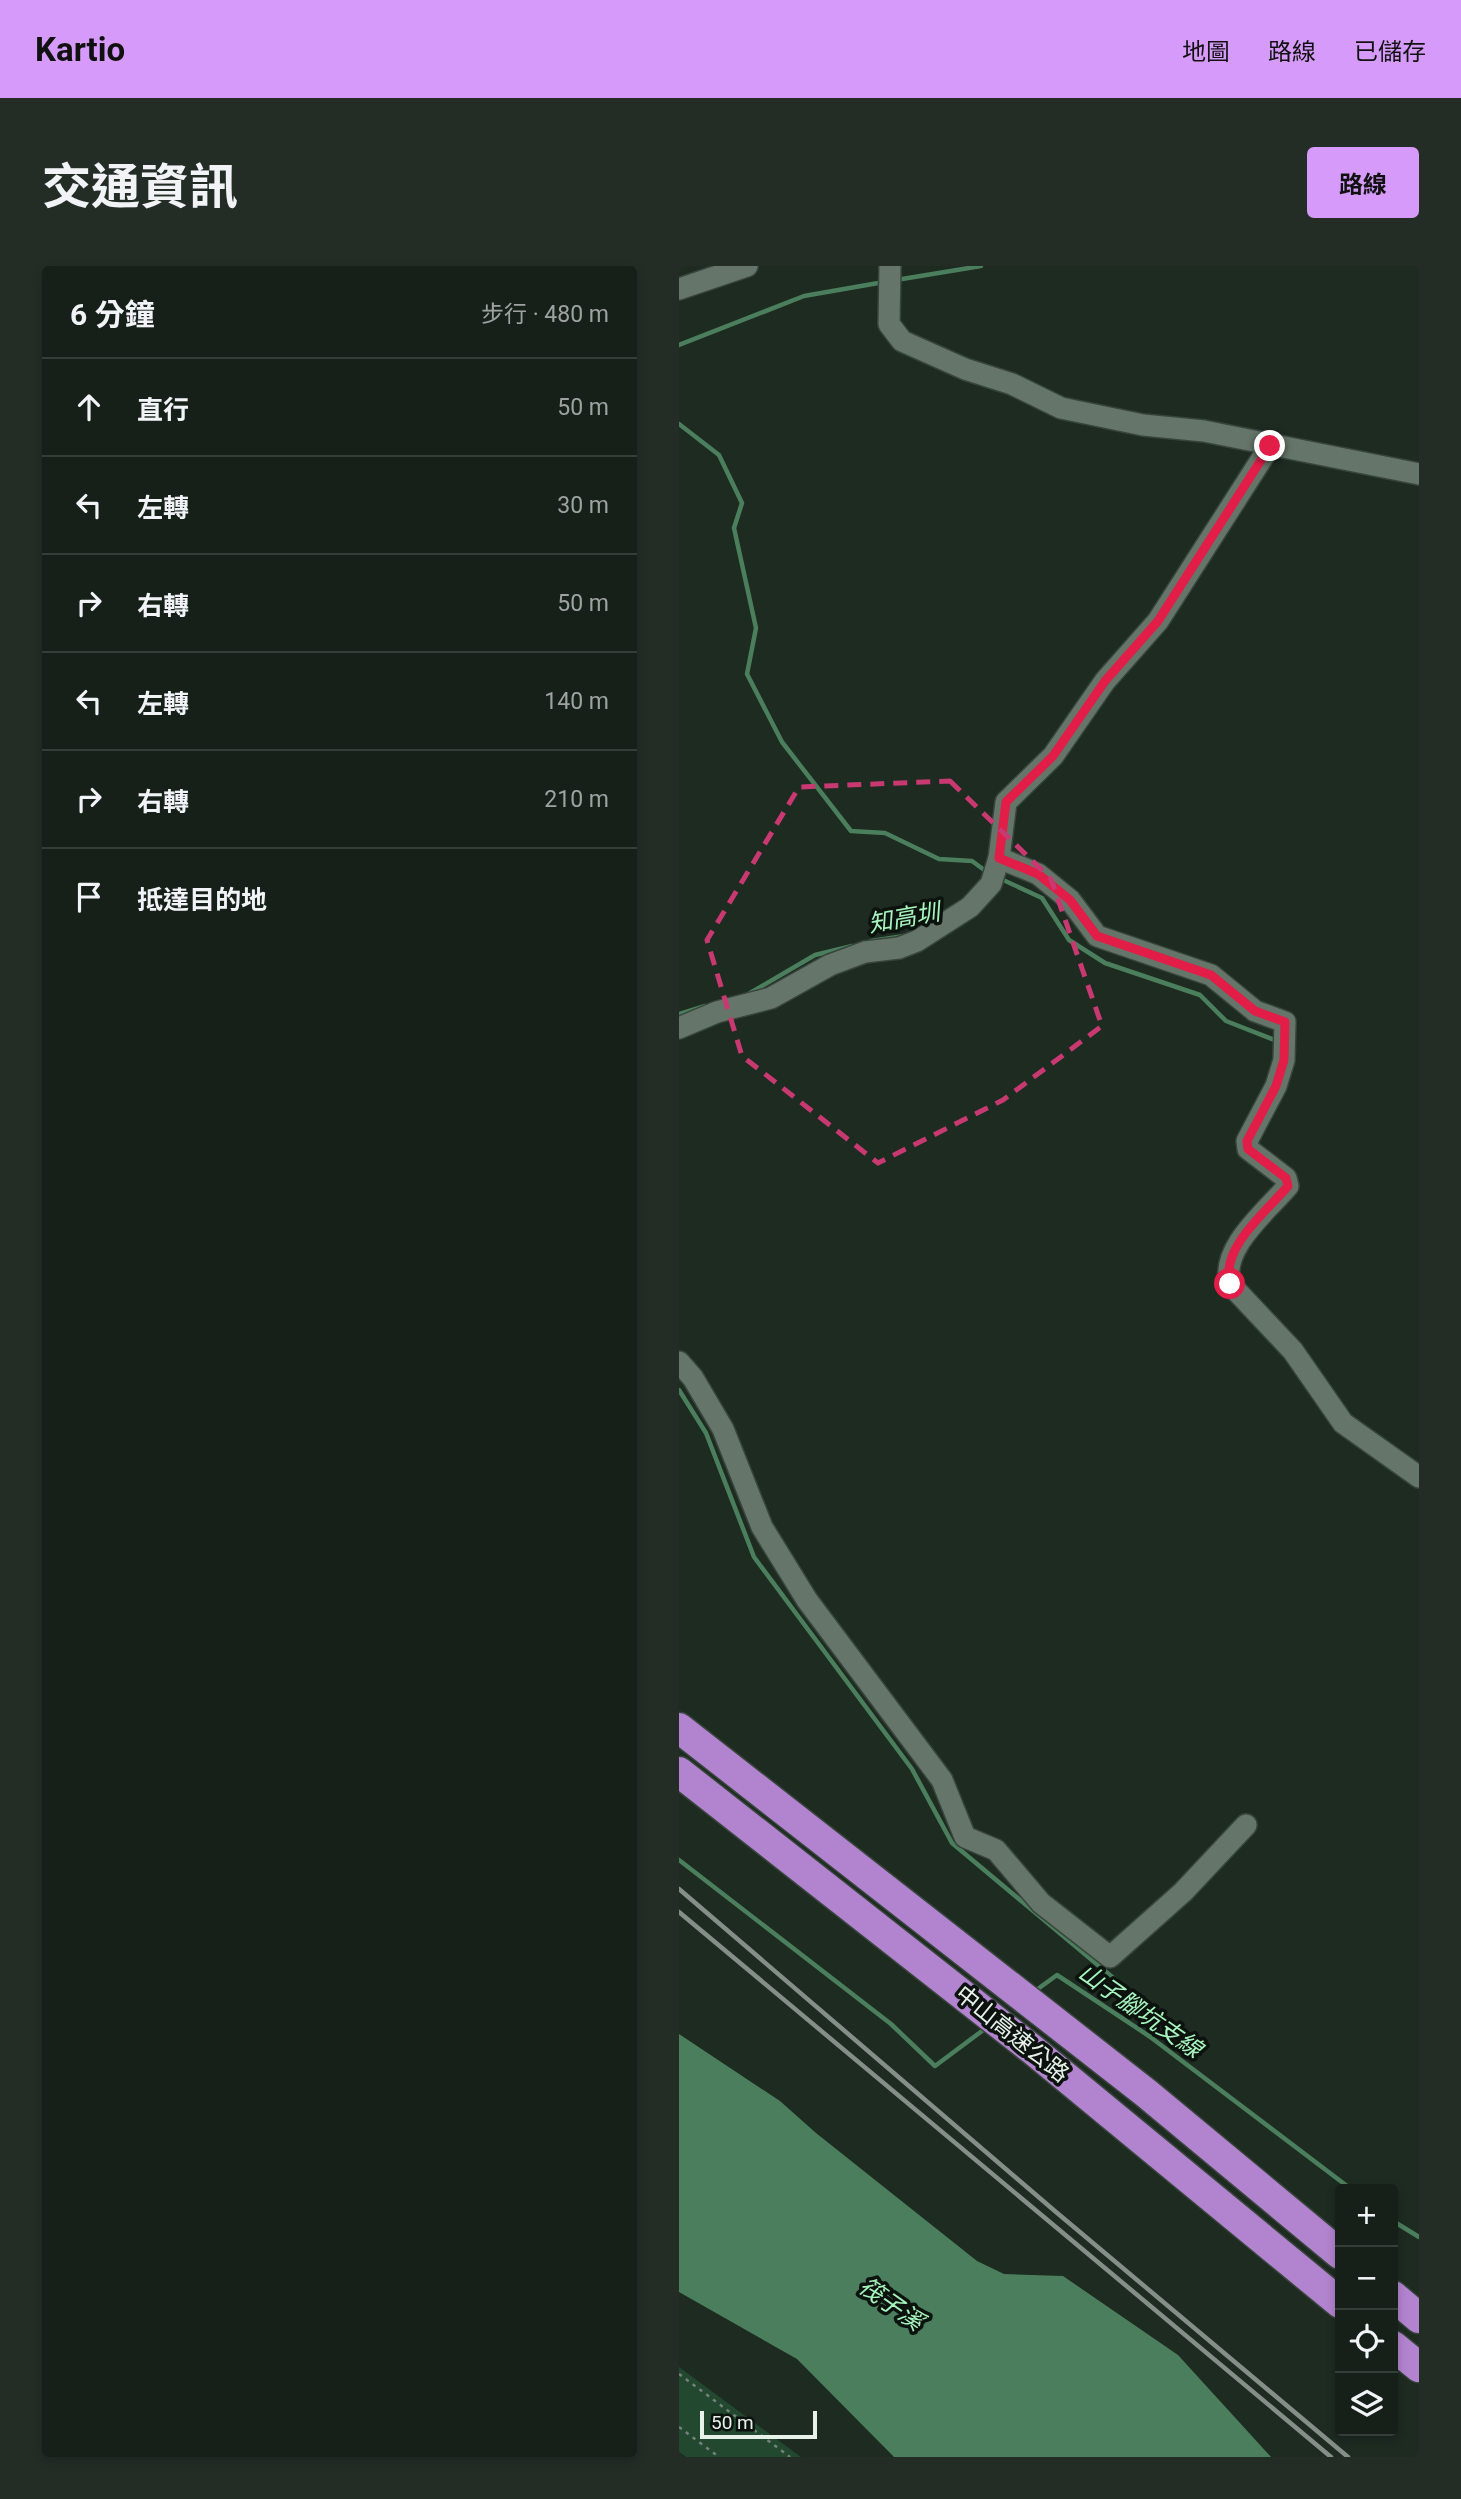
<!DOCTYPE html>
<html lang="zh-TW">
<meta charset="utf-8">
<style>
:root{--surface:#162019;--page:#232d26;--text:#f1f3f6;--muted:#9ea3a2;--line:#353e38;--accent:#d69bfa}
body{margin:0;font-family:Roboto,"Noto Sans TC",sans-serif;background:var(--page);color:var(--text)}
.controls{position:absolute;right:21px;bottom:21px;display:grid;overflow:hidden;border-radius:7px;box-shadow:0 4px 10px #0003}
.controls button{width:63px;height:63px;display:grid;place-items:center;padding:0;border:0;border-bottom:2px solid var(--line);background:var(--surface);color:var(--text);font:35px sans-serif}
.scale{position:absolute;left:21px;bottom:18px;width:117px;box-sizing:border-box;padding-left:7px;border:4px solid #e8f2eb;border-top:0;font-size:19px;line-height:24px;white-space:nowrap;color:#e8f2eb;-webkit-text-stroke:5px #0c120d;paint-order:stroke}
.stop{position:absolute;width:21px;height:21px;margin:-16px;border:5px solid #e11d48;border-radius:50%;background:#fff}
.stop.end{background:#e11d48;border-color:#fff;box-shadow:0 2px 7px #0008}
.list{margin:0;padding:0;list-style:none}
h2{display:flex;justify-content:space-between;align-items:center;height:91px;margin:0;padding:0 28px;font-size:30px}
h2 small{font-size:23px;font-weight:400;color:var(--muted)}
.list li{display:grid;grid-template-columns:46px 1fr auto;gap:21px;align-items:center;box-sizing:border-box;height:98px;padding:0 28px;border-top:2px solid var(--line)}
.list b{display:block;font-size:26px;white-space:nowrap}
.list em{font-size:23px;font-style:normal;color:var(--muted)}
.icon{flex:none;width:38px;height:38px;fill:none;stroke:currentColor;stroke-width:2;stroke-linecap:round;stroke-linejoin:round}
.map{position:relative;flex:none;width:740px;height:2191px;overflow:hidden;border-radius:7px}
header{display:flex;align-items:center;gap:42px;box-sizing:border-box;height:98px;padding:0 35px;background:var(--accent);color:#111}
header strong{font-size:33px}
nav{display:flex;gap:38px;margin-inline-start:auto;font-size:24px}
.intro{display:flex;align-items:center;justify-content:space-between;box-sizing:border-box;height:168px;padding:0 42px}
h1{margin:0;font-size:49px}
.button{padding:18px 32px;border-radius:7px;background:var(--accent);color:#111;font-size:24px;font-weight:700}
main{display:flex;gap:42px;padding:0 42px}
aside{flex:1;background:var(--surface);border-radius:7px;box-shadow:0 4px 10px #0003}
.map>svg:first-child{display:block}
</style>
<header>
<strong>Kartio</strong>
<nav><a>地圖</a><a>路線</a><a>已儲存</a></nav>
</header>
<div class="intro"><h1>交通資訊</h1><a class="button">路線</a></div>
<main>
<aside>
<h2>6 分鐘<small>步行 · 480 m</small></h2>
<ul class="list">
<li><svg class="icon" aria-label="ahead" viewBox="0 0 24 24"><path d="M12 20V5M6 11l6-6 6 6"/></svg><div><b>直行</b></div><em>50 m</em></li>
<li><svg class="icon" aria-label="left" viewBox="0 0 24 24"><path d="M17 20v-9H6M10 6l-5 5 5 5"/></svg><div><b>左轉</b></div><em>30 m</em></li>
<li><svg class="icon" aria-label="right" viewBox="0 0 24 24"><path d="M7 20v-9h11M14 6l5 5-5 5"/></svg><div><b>右轉</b></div><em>50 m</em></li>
<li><svg class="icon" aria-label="left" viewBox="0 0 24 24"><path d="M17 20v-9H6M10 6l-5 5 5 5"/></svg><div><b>左轉</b></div><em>140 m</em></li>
<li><svg class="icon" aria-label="right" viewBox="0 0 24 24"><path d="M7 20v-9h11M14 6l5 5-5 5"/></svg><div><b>右轉</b></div><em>210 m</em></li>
<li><svg class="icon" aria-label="arrive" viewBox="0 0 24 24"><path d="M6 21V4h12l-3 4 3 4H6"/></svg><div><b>抵達目的地</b></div></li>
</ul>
</aside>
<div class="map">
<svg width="740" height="2191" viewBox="0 0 740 2191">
<rect width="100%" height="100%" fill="#1d2b21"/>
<!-- green -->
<polygon fill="#224830" points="0,2101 122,2191 7,2191 0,2186"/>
<!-- water -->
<polygon fill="#4b7e5c" points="0,1768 101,1835 137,1867 298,1995 325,2008 384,2010 499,2089 592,2191 215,2191 118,2093 0,2026"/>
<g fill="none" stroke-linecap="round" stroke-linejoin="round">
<!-- stream -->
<g stroke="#4b7e5c" stroke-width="4.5">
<polyline points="217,14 302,0"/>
<polyline points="0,79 125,30 205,16"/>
<polyline points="0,158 40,189 63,237 55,262 77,362 68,408 103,476 172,565 206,567 260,593 293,595 308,606"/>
<polyline points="322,613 363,632 390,674 426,697 521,729 547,755 598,775"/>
<polyline points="192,675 225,670"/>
<polyline points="71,727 136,689 173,680"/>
<polyline points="0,748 26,740"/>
<polyline points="0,1124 27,1167 75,1291 233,1503 273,1577 481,1751 470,1770"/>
<polyline points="0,1594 212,1758 256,1800 307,1762"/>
<polyline points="356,1725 378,1709 470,1770 672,1923"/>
<polyline points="714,1955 740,1971"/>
</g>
<defs>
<g id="minor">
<polyline points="211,0 210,58 223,75 286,103 333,118 382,142 464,159 525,165 740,208"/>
<polyline points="0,23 68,0"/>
<path d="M320 592 359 608 391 634 418 670 532 709 576 745 606 756 605 794 597 820 568 875 569 883 607 912 609 920C588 945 541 982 551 1018L614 1085 664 1157 740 1211"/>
<polyline points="0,762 38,746 92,732 151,699 186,686 220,682 238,675 291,641 312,618 320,592 327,536 374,490 426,415 479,355 591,180"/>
<polyline points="0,1096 14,1112 44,1163 83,1261 128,1334 263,1514 286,1571 317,1584 362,1637 431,1691 504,1626 567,1559"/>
</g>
<g id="highway">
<polyline points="0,1462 467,1827 661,1988"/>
<polyline points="0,1506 354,1784 661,2037"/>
<polyline points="714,2030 740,2052"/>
<polyline points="714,2080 740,2101"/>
</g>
</defs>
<!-- minor casing -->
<use href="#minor" stroke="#38453c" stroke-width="24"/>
<!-- highway casing -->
<use href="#highway" stroke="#38453c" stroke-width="33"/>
<!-- path -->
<g stroke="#748178" stroke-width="2.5" stroke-dasharray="3.5 5" stroke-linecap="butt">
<polyline points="0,2108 111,2191"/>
<polyline points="0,2161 40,2191"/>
</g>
<!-- minor -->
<use href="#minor" stroke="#657569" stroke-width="21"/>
<!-- highway -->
<use href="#highway" stroke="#b283cf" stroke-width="30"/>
<!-- rail -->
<g stroke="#849087" stroke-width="4.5">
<polyline points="0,1623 377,1946 669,2191"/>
<polyline points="0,1646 652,2191"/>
</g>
</g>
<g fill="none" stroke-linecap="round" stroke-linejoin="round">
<!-- route -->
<path stroke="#e11d48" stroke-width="9" d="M551 1018C541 982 588 945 609 920L607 912 569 883 568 875 597 820 605 794 606 756 576 745 532 709 418 670 391 634 359 608 320 592 327 536 374 490 426 415 479 355 591 180"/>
</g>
<!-- marked area -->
<path fill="none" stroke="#c83971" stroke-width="5" stroke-dasharray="14 9" stroke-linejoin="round" d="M271 515 372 613 423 760 324 834 199 897 63 790 28 674 120 521Z"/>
<g text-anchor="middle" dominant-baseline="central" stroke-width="7" stroke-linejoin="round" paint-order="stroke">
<!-- street labels -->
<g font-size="23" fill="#e8f2eb" stroke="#0c120d">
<text transform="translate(333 1768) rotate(39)">中山高速公路</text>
</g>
<!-- water labels -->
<g font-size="24" font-style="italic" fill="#a7f6c0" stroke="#0c120d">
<text transform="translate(225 652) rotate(-10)">知高圳</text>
<text transform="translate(461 1745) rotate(35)">山子腳坑支線</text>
<text transform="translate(212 2038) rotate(35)">筏子溪</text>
</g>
</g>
</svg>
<div class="controls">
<button>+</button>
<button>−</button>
<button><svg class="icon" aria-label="locate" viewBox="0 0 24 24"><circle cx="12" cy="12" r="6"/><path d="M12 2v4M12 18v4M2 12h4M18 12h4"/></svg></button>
<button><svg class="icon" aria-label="layers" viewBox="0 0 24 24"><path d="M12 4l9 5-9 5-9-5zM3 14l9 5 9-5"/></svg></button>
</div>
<div class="scale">50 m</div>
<div class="stop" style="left:551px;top:1018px"></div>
<div class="stop end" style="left:591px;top:180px"></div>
</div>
</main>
